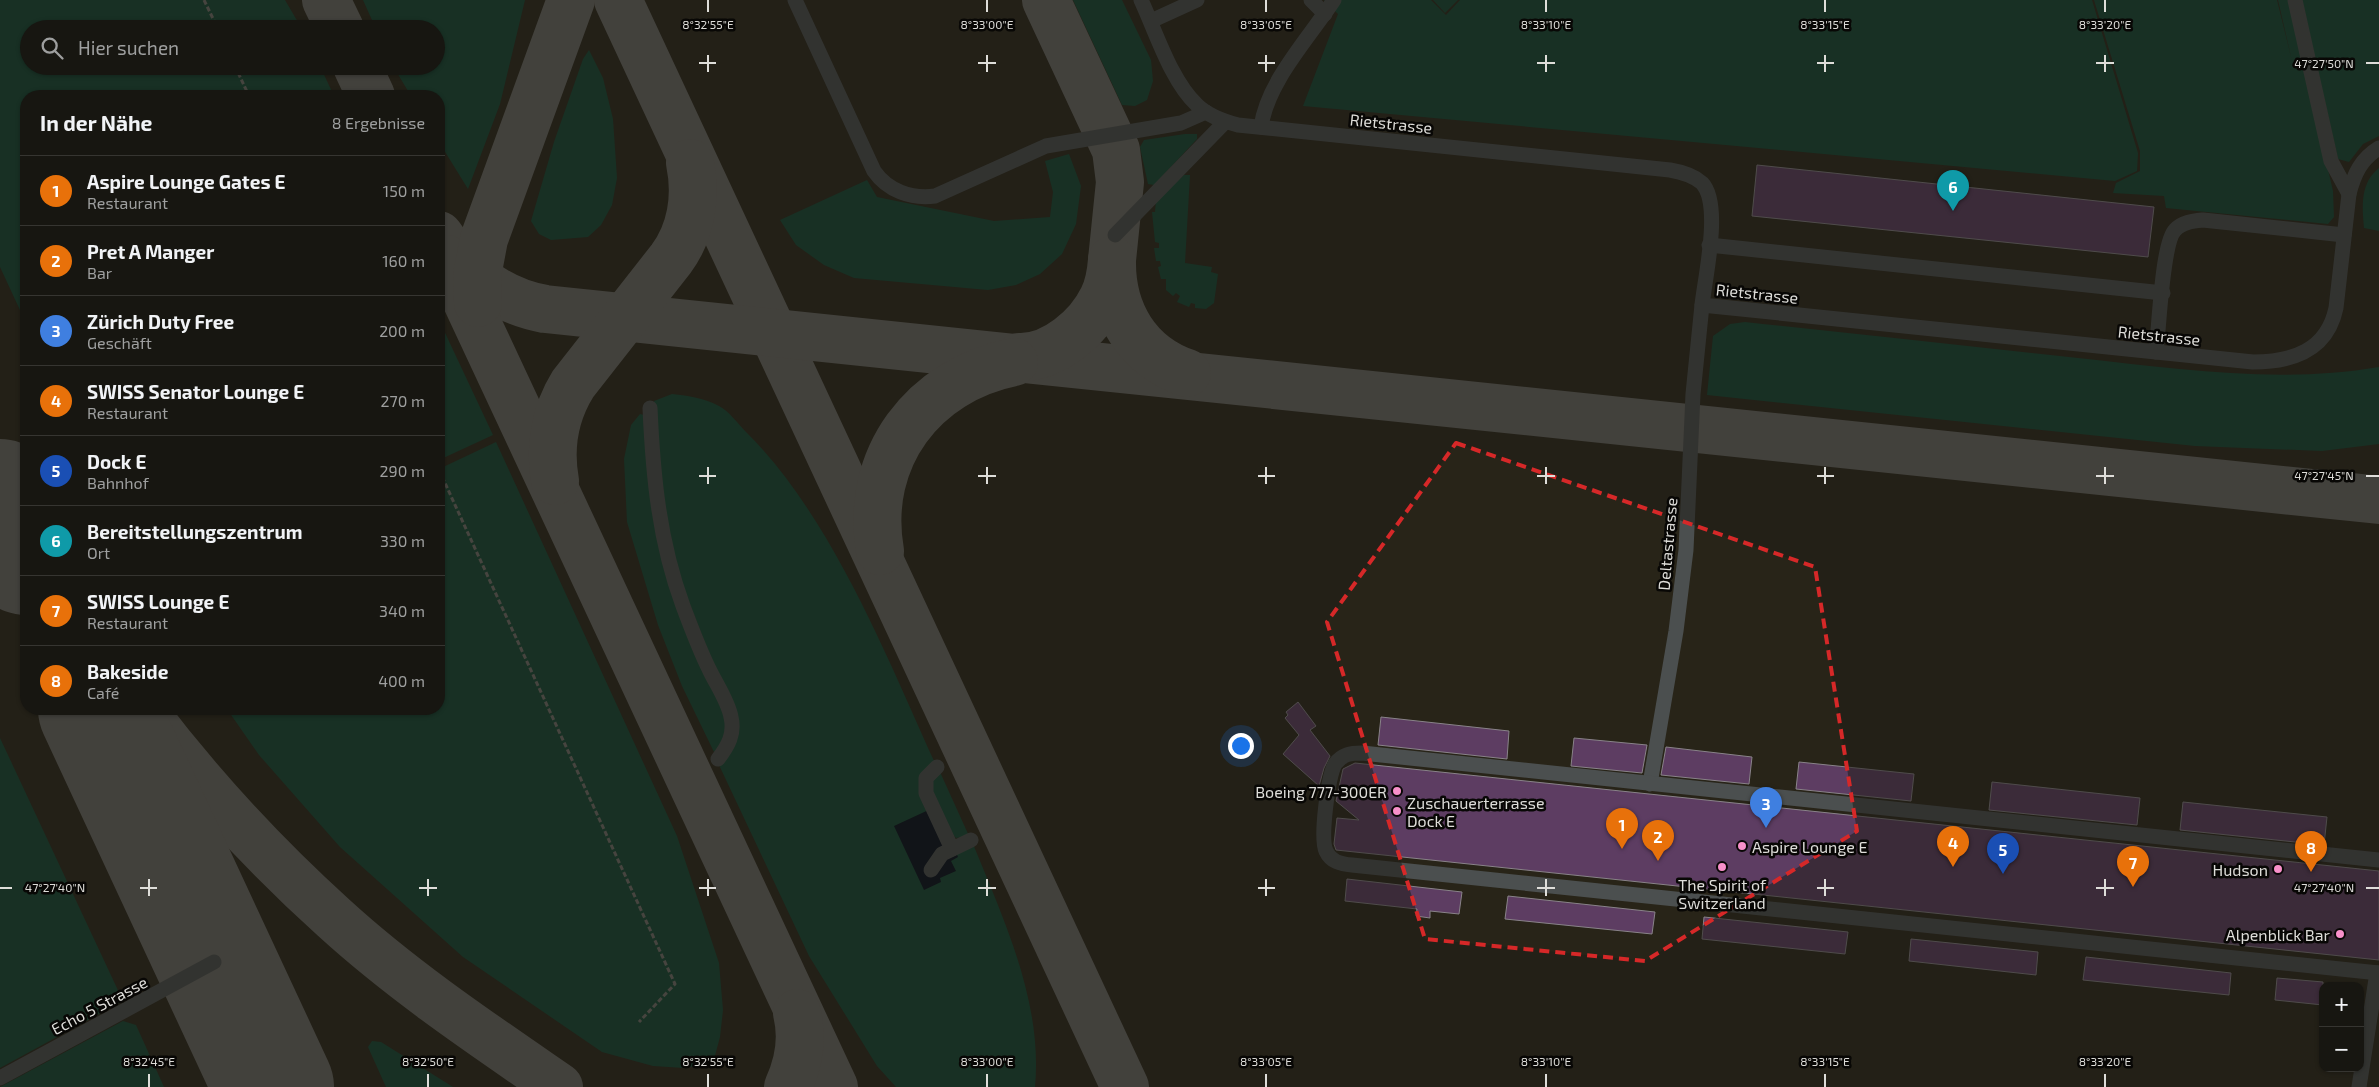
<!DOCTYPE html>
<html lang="de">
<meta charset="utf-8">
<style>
:root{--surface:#171611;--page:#201f1a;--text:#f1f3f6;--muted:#9e9f9f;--line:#363531;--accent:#b45309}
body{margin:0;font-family:"Exo 2",sans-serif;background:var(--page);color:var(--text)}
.controls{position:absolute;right:15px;bottom:15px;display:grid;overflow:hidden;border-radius:10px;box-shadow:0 1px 4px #0004}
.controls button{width:45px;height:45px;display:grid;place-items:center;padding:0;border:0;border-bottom:1px solid var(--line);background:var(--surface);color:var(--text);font:25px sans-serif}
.you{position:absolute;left:1240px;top:745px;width:18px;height:18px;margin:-12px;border:4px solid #fff;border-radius:50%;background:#1a73e8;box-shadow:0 0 0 8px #1a73e833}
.badge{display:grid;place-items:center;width:32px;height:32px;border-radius:50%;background:var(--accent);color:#fff;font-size:16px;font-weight:700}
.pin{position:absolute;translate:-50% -41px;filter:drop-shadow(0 1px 2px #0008)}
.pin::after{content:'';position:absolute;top:26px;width:18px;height:15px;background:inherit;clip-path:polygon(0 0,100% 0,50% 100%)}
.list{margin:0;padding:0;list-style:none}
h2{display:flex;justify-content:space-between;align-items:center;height:65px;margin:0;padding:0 20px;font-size:21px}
h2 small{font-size:16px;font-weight:400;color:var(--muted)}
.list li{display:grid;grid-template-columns:32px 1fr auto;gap:15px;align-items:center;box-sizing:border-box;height:70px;padding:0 20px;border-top:1px solid var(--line)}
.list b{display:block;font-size:19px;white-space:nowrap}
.list p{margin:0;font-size:16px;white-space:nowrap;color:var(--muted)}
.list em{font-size:16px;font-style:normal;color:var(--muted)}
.icon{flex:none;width:28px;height:28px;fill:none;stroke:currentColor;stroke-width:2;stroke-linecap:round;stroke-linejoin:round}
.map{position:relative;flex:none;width:2379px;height:1087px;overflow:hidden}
.search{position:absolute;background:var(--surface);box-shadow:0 1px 4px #0004;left:20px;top:20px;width:425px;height:55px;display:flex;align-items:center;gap:12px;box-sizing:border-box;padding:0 18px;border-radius:28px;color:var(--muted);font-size:19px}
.panel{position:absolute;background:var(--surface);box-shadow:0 1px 4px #0004;left:20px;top:90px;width:425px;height:625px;border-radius:20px}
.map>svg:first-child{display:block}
</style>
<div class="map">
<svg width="2379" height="1087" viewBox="0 0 2379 1087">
<rect width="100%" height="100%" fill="#1f1d17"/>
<!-- built -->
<path fill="#282418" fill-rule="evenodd" d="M0 0H2379V1087H0ZM29 29H436V66H29ZM26 96H439V709H26ZM2323 986H2360V1068H2323Z"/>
<!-- green -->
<g fill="#114833">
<polygon points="0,0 285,0 302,29 29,29 29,66 320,66 334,96 26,96 26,323 0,267"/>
<polygon points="363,0 525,0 500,104 468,189 439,142 439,96 411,96 393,66 436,66 436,29 376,29"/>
<polygon points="1073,0 1122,0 1151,60 1153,81 1147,100 1135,106 1122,105"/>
<polygon points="1324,0 1431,0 1446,15 1460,0 2092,0 2138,153 2137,171 2115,181 1303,106 1338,14"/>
<polygon points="1433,0 1458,0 1445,13"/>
<polygon points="2094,0 2277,0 2292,61 2278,0 2289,0 2333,191 2334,217 2328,224 2166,208 2164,196 2113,193 2116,183 2140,171 2140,151"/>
<polygon points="2302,0 2379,0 2379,136 2363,144 2349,162 2338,159"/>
<polygon points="589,50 603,78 613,119 617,178 612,205 601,225 588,237 551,240 539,234 531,221 554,142 583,59"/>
<polygon points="1185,134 1197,134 1197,139 1154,185 1148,184 1140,147 1144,140"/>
<polygon points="1069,154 1081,186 1076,224 1062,254 1040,274 1016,285 988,290 854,278 824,265 796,245 780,220 867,180 877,197 994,221 1050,217 1053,192 1045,161"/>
<path d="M2379 168V231L2364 228C2362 206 2360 183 2379 168Z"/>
<polygon points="1184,175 1190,175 1185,263 1212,267 1211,272 1218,274 1214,303 1206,309 1195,308 1195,304 1191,303 1189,307 1177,302 1180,296 1176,293 1173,296 1166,290 1166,279 1161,279 1158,267 1161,266 1160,261 1156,261 1154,248 1159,248 1159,243 1155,242 1152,212 1155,212 1156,200"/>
<polygon points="439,320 493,435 439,460"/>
<path d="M1745 322C1856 334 1967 346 2078 358 2178 369 2280 384 2379 367V444L2322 451 2195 446 1707 395 1713 336 1730 324Z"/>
<path d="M672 394C689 396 704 398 719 406 729 411 738 424 746 432 831 516 886 655 935 763L924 773 942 862 973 844C1004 920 1043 1003 1035 1087H896L877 1066 809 956 719 765 730 754 719 679 675 566 658 477 654 401Z"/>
<polygon points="640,414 644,415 651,494 729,722 723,744 714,752 682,686 658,625 627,522 624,459 631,425"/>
<polygon points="496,442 677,836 719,963 723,1010 720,1037 713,1063 684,1068 653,1066 602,1052 463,957 340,847 259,755 227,709 439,709 439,469"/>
<polygon points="0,738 123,1001 0,1068"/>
<polygon points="940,772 969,836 956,838 950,832 932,796 933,778"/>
<polygon points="123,1021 136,1025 164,1087 0,1087"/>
<polygon points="372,1041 381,1042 453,1087 386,1087 368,1047"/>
</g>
<!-- water -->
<polygon fill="#000a19" points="935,807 958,857 951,861 956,871 940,878 941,882 924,890 894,826"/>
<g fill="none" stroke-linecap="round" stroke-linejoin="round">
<!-- taxiway -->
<g stroke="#6e6d68" stroke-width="48">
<polyline points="326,0 340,29"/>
<polyline points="618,0 1125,1087"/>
<polyline points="1046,0 1116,150 1120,182 1112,260"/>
<polyline points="357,66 371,96"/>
<path d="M439 235C464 273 500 301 545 309L2379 500"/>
<polyline points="447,259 834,1087"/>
<polyline points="478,303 477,276 484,239 571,0"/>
<path d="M1019 357C1054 358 1089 327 1103 298 1109 286 1111 273 1112 260 1111 312 1137 356 1187 373"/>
<path d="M555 481C549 447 555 413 573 384L671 259C691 232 697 197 690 163"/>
<polyline points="0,488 26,535"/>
<path d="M880 551C864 458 923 380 1014 362"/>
<path d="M142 709C199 784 264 855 334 918 403 981 482 1034 559 1087"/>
<path d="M788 1087C799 1063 803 1038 797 1013"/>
</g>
<!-- runway -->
<g stroke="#6e6d68" stroke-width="120">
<polyline points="0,499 26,555"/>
<polyline points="98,709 274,1087"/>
</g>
</g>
<!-- building -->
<g fill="#5d3d62" stroke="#898389">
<polygon points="1757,165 2154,207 2148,257 1752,216"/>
<polygon points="1298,702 1316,726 1310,730 1330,756 1324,768 1319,786 1283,754 1299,735 1285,718 1288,715 1286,712"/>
<polygon points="1381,717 1509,731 1507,759 1378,745"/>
<polygon points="1574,738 1647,745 1642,773 1571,766"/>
<polygon points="1666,747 1752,757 1749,784 1661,775"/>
<polygon points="1799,762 1914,774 1911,801 1796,789"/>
<polygon points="1355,763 2379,871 2379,960 1336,850 1334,844 1337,818 1359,820 1336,801 1343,769"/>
<polygon points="1992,782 2140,798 2137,825 1989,810"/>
<polygon points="2183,802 2327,817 2324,845 2180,830"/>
<polygon points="1347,879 1462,892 1459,914 1430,911 1430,918 1416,916 1417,909 1345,901"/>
<polygon points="1508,896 1655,912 1652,934 1505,919"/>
<polygon points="1704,917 1848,932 1845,954 1702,939"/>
<polygon points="1911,939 2038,952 2036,975 1909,961"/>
<polygon points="2086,957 2231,973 2229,995 2083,980"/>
<polygon points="2277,978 2323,982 2323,1005 2275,1000"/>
</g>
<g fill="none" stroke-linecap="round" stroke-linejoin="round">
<!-- path -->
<g stroke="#75746f" stroke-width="3" stroke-dasharray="5 2.5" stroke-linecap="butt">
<polyline points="204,0 218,29"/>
<polyline points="235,66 249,96"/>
<polyline points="439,470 675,984 639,1022"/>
</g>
<!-- minor -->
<g stroke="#4b4f4f" stroke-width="15">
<path d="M795 0 874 171C888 191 911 199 935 196L1046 146 1181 123 1206 112"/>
<path d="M1141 0C1156 32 1171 81 1197 105 1208 116 1223 121 1238 125L1670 170C1682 172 1693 175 1702 183 1722 204 1705 277 1702 305L2253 362C2292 362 2327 351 2336 308L2349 194C2354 174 2361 159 2379 148"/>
<polyline points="1311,0 1325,14"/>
<polyline points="2295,0 2331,161 2349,194"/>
<polyline points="1151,21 1197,0"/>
<path d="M1261 127C1267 82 1309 38 1334 0"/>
<polyline points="1115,235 1225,122"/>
<polyline points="1709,245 2163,293"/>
<path d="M2156 352C2159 330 2162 243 2175 230 2182 222 2193 221 2203 220L2344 235"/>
<path d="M650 408C653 476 659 541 683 606 691 627 699 649 709 669 716 684 728 701 731 717 735 734 728 746 718 759"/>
<polyline points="937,767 926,778 926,793 952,849"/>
<polyline points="1650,784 1676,631 1686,550 1693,394 1702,305"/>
<path d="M2379 860 1362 753C1351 753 1342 754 1335 764 1328 777 1320 838 1326 851 1331 862 1341 864 1352 865L2379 973"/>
<polyline points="931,870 942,854 971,840"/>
<polyline points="0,1078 214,962"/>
<polyline points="2359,1087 2377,973"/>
</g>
</g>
<!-- marked area -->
<path d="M0 0H2379V1087H0ZM1456 443 1815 567 1857 831 1645 961 1425 939 1327 622Z" fill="#1f1d17" fill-opacity=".55" fill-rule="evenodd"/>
<path fill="none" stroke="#d62828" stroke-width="4" stroke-dasharray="10 6" stroke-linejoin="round" d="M1456 443 1815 567 1857 831 1645 961 1425 939 1327 622Z"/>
<!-- ticks -->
<path fill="none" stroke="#deddd9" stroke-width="2" d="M708 0V12M987 0V12M1266 0V12M1546 0V12M1825 0V12M2105 0V12M708 55V72M987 55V72M1266 55V72M1546 55V72M1825 55V72M2105 55V72M699 63H716M978 63H996M1258 63H1275M1537 63H1555M1817 63H1834M2096 63H2114M2366 63H2379M708 467V484M987 467V484M1266 467V484M1546 467V484M1825 467V484M2105 467V484M699 476H716M978 476H996M1258 476H1275M1537 476H1555M1817 476H1834M2096 476H2114M2366 476H2379M149 879V896M428 879V896M708 879V896M987 879V896M1266 879V896M1546 879V896M1825 879V896M2105 879V896M0 888H12M140 888H157M419 888H437M699 888H716M978 888H996M1258 888H1275M1537 888H1555M1817 888H1834M2096 888H2114M2366 888H2379M149 1074V1087M428 1074V1087M708 1074V1087M987 1074V1087M1266 1074V1087M1546 1074V1087M1825 1074V1087M2105 1074V1087"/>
<!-- markers -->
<g fill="#f890ca" stroke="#080705" stroke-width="2">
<circle cx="1397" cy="791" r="5"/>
<circle cx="1397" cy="811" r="5"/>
<circle cx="1742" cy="846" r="5"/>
<circle cx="1722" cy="867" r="5"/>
<circle cx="2278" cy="869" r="5"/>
<circle cx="2340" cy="934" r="5"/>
</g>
<g text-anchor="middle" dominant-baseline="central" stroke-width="5" stroke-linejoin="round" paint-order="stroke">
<!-- street labels -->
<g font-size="16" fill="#deddd9" stroke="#080705">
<text transform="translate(1391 123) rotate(6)">Rietstrasse</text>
<text transform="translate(1757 293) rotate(6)">Rietstrasse</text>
<text transform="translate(2159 335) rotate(6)">Rietstrasse</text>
<text transform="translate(1667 544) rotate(-85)">Deltastrasse</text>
<text transform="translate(99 1005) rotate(-28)">Echo 5 Strasse</text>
</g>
<!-- poi labels -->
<g font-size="16" fill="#deddd9" stroke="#080705" text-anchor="end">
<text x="1387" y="791">Boeing 777-300ER</text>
<text x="1407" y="802" text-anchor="start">Zuschauerterrasse<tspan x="1407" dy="18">Dock E</tspan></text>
<text x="1752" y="846" text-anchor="start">Aspire Lounge E</text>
<text x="2268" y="869">Hudson</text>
<text x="1722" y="884" text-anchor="middle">The Spirit of<tspan x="1722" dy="18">Switzerland</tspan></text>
<text x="2330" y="934">Alpenblick Bar</text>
</g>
</g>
<g font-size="12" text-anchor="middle" fill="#deddd9" stroke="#080705" stroke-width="5" stroke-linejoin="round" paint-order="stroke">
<text x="708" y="29">8°32'55"E</text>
<text x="987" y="29">8°33'00"E</text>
<text x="1266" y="29">8°33'05"E</text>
<text x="1546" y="29">8°33'10"E</text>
<text x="1825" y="29">8°33'15"E</text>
<text x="2105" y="29">8°33'20"E</text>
<text x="2324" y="68">47°27'50"N</text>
<text x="2324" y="480">47°27'45"N</text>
<text x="55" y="892">47°27'40"N</text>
<text x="2324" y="892">47°27'40"N</text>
<text x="149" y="1066">8°32'45"E</text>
<text x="428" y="1066">8°32'50"E</text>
<text x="708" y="1066">8°32'55"E</text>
<text x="987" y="1066">8°33'00"E</text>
<text x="1266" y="1066">8°33'05"E</text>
<text x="1546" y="1066">8°33'10"E</text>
<text x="1825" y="1066">8°33'15"E</text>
<text x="2105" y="1066">8°33'20"E</text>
</g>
</svg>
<div class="controls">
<button>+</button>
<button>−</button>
</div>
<div class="you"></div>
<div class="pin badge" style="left:1622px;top:849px;background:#e8710a">1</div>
<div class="pin badge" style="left:1658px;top:861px;background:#e8710a">2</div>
<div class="pin badge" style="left:1766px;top:828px;background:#3f7fe0">3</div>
<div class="pin badge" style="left:1953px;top:867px;background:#e8710a">4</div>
<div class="pin badge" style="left:2003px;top:874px;background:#1a4fb4">5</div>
<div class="pin badge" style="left:1953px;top:211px;background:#0f9aa8">6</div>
<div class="pin badge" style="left:2133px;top:887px;background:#e8710a">7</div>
<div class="pin badge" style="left:2311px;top:872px;background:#e8710a">8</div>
<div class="search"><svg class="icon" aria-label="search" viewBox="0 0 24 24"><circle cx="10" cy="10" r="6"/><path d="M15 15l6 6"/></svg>Hier suchen</div>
<section class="panel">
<h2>In der Nähe<small>8 Ergebnisse</small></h2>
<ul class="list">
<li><span class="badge" style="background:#e8710a">1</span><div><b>Aspire Lounge Gates E</b><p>Restaurant</p></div><em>150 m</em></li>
<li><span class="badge" style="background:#e8710a">2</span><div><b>Pret A Manger</b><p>Bar</p></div><em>160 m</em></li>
<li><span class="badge" style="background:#3f7fe0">3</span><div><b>Zürich Duty Free</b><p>Geschäft</p></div><em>200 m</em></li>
<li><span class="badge" style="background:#e8710a">4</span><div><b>SWISS Senator Lounge E</b><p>Restaurant</p></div><em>270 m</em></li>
<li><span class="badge" style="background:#1a4fb4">5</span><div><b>Dock E</b><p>Bahnhof</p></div><em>290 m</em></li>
<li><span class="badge" style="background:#0f9aa8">6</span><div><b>Bereitstellungszentrum</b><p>Ort</p></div><em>330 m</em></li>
<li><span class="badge" style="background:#e8710a">7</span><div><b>SWISS Lounge E</b><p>Restaurant</p></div><em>340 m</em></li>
<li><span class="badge" style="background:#e8710a">8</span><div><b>Bakeside</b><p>Café</p></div><em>400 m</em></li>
</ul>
</section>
</div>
